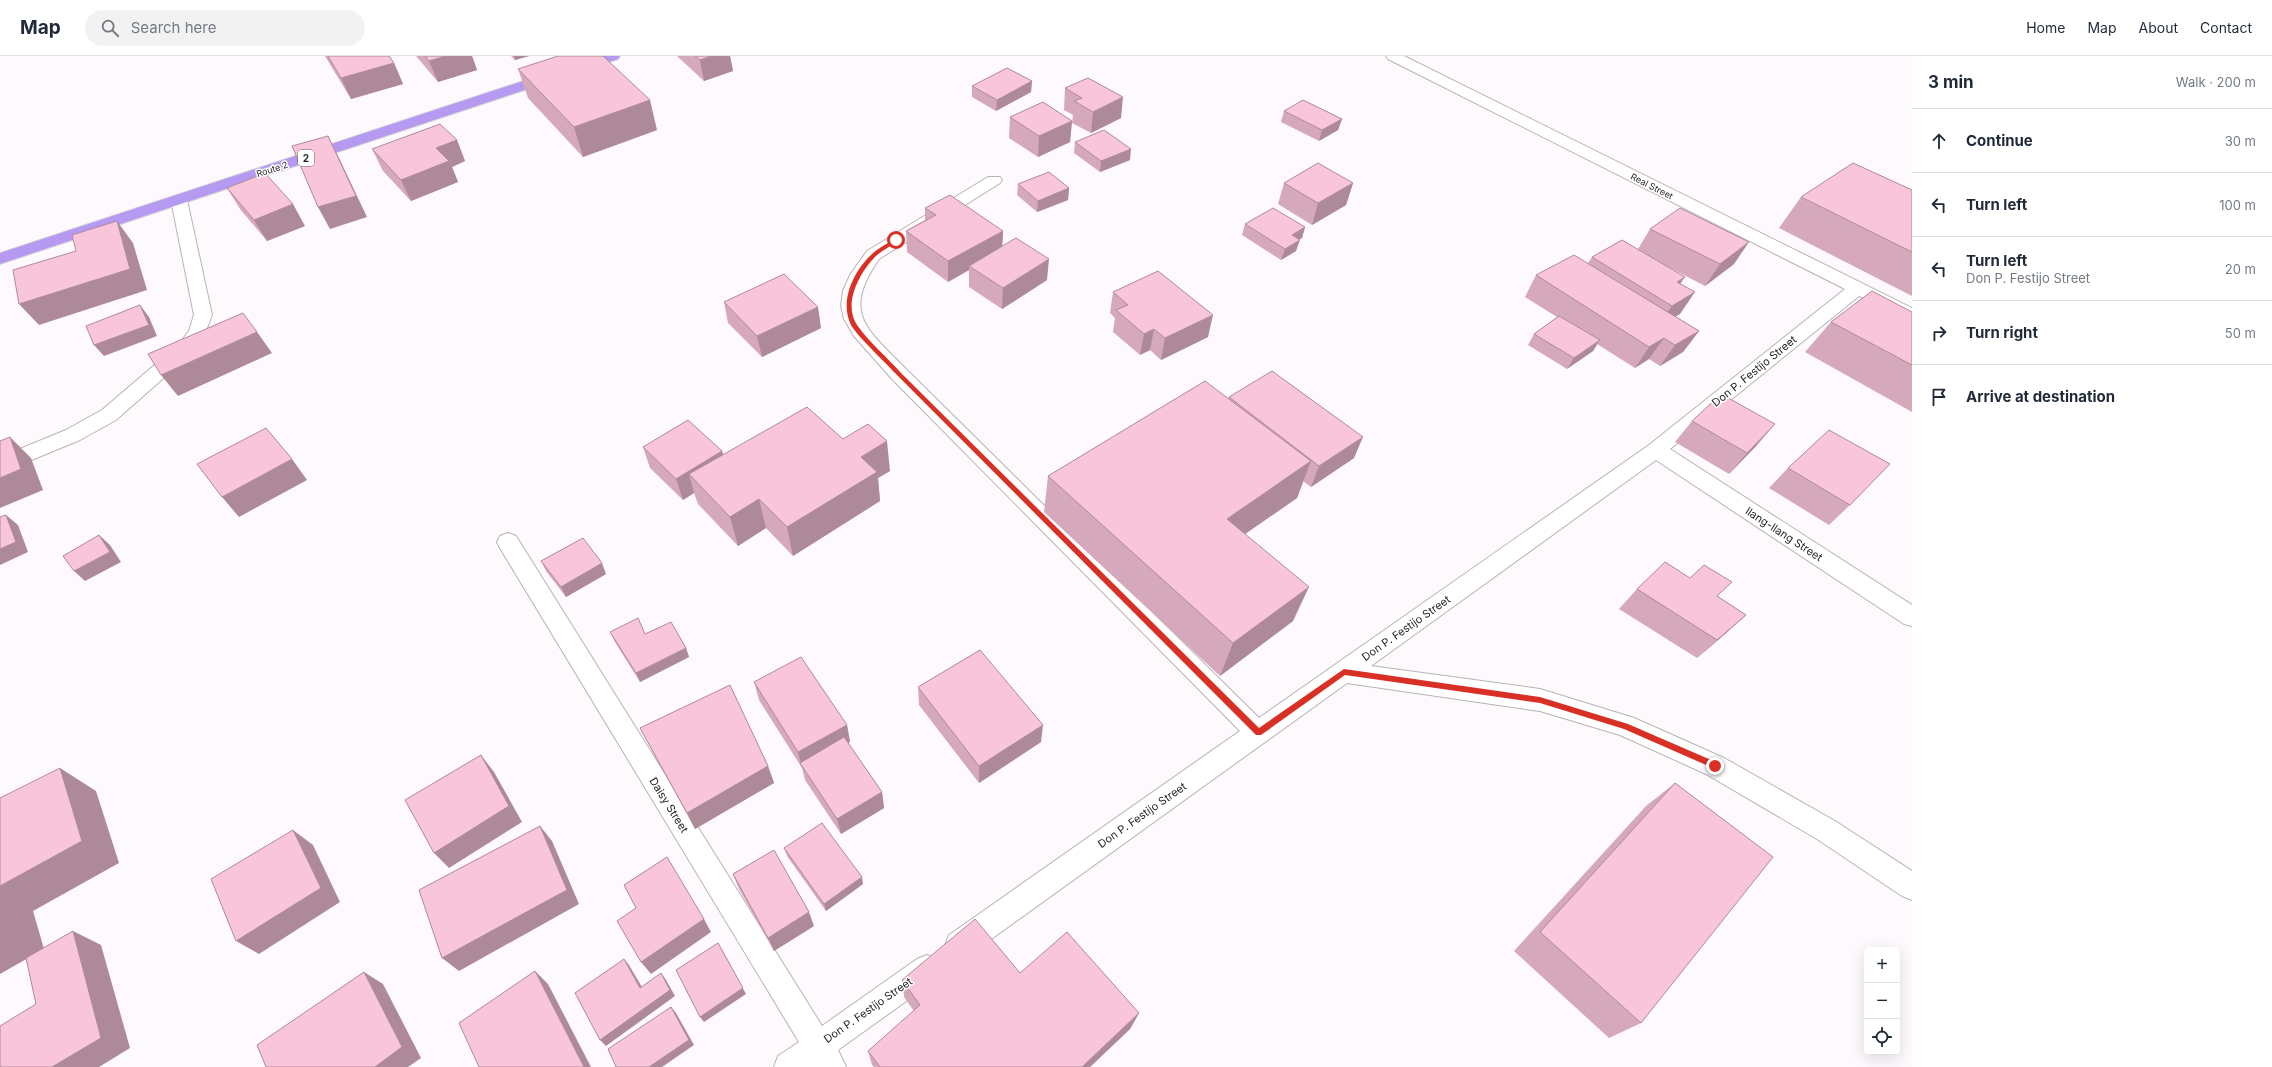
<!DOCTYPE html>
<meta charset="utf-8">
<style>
:root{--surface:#fff;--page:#f2f2f3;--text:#1f2937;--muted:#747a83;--line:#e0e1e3}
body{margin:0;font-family:Inter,sans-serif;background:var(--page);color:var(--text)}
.controls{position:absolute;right:12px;bottom:12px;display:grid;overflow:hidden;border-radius:6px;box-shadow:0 4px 16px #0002}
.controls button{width:36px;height:36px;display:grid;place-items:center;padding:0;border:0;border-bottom:1px solid var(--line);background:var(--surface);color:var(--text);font:20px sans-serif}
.stop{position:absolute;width:12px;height:12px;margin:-9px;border:3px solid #d93025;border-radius:50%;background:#fff}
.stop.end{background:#d93025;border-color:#fff;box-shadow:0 1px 4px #0008}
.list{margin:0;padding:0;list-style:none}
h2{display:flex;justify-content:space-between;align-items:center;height:52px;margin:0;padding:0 16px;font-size:17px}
h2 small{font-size:13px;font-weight:400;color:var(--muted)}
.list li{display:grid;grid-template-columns:26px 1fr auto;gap:12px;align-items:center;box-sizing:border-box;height:64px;padding:0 16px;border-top:1px solid var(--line)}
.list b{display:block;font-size:15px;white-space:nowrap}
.list p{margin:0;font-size:13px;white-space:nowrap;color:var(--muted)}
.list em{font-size:13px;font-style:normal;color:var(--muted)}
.icon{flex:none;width:22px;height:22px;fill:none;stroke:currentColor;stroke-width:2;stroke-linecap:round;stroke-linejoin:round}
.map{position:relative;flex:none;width:1912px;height:1011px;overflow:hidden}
header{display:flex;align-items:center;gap:24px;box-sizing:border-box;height:56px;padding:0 20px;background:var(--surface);border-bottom:1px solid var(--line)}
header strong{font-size:19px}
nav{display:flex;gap:22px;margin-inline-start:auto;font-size:14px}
.search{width:280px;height:36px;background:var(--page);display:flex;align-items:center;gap:10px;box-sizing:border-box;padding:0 14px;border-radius:22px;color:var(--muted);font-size:15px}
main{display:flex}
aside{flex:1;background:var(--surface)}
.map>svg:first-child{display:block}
</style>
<header>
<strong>Map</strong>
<div class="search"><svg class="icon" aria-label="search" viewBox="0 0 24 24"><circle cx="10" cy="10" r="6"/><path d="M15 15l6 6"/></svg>Search here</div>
<nav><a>Home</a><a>Map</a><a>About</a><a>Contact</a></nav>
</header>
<main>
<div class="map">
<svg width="1912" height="1011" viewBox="0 0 1912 1011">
<rect width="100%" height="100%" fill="#fdf9fd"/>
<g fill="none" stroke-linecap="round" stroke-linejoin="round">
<defs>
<g id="street">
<path d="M1386 0H1404L1912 252V265L1859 240 1670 393 1912 549V570L1904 568 1656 404 1371 610 1540 633 1634 662 1724 702 1835 765 1912 815V844L1902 840 1817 783 1706 718 1620 679 1540 655 1347 627 969 899 959 903 949 899 945 889 949 879 1240 675 892 323 854 280 844 263 841 250 843 235 850 219 867 195 988 121H1000L1002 124 1000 127 879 203C841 258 867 273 906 313L1259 662 1649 389 1845 233 1388 3Z"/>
<polygon points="179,139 185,141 187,144 212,259 204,280 193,296 116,364 80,384 0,417 0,401 66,374 102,354 179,288 189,275 194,259 171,144 173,141"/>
<polygon points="508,477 516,480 822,970 917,903 927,899 937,903 941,913 937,923 838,994 846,1011 774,1011 778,1000 799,986 500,492 497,486 500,480"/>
</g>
<polygon id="highway" points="599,0 620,0 618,3 0,208 0,197"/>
</defs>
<!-- street casing -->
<use href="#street" stroke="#b7b3b7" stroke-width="2"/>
<!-- highway casing -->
<use href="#highway" stroke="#d8d8d8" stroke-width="2"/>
<!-- street -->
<use href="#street" fill="#fff" fill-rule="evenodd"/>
<!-- highway -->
<use href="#highway" fill="#b69af2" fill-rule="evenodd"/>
</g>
<!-- wall -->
<g fill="#d5a9bb">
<polygon points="325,0 389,0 394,7 403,28 351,43"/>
<polygon points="416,0 472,0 477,14 438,26"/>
<polygon points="511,0 529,0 515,4"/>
<polygon points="677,0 730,0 733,15 704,25"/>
<polygon points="518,13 657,74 583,101 528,42"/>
<polygon points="1032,25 1031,36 996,55 972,41 972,30"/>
<polygon points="1065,32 1121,62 1091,77 1072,67 1073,59 1064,54"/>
<polygon points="1284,55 1342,63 1338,74 1319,85 1281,66"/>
<polygon points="1010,61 1072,65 1070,86 1038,101 1009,82"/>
<polygon points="457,84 465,105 452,111 458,126 411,145 383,115 372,93"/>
<polygon points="1075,86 1130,104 1100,116 1074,97"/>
<polygon points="1284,127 1353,127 1346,149 1312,169 1278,148"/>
<polygon points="1018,128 1069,132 1068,144 1037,156 1017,139"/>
<polygon points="227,132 305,170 267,185 240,153"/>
<polygon points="1912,134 1912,240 1779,172 1801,141"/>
<polygon points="925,152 1003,175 1002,190 1047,224 1002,253 969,231 969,214 948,226 907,196 906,175 925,164"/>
<polygon points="1245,168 1305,171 1302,182 1299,183 1296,195 1281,204 1242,179"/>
<polygon points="1650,173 1734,208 1705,230 1657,205 1680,228 1680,258 1675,260 1699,275 1683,296 1660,310 1649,303 1635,312 1597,288 1593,295 1567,313 1528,289 1534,278 1557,261 1525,241 1536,219 1588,207 1592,201 1638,193"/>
<polygon points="1113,236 1208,281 1161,304 1150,294 1140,299 1113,276 1115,262 1110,257"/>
<polygon points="724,246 821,272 762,301 728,267"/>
<polygon points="1912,256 1912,356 1805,296 1831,266"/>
<polygon points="1229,341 1354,402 1311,431 1303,425 1297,442 1245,478 1293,565 1220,620 1044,456 1048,420 1228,342"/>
<polygon points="1692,365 1757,389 1729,418 1675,386"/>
<polygon points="843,383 890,415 878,422 880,445 793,500 766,472 738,490 698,448 694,437 683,444 650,412 643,391 722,395 723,399"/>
<polygon points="1788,412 1850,449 1829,469 1769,432"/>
<polygon points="541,505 606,518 566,541 546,515"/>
<polygon points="1637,533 1717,540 1746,559 1725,578 1697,602 1619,553"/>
<polygon points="610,576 645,578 686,592 689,601 640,626 615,586"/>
<polygon points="754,626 847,669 850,686 848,687 882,736 884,752 841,778 805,724 802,712 759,644"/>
<polygon points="918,631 1041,686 979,727 919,649"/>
<polygon points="640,672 768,710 774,727 695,773 649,689"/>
<polygon points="1675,727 1641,967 1609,982 1514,895 1646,750"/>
<polygon points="784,792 863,828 826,855 787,800"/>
<polygon points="733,818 814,870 774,895 739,833"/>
<polygon points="1020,917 1139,957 1130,973 1090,1011 874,1011 872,1009 868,995 914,955 904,941 902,924"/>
</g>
<!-- shaded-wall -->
<g fill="#ae8a99">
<polygon points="446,0 472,0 477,14 438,26 429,5"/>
<polygon points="514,0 529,0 515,4"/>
<polygon points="712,0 730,0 733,15 704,25 700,4"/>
<polygon points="394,7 403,28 351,43 341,22"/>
<polygon points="1032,25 1031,36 996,55 997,44"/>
<polygon points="1123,41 1121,62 1091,77 1093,56"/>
<polygon points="650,44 657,74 583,101 574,71"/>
<polygon points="1342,63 1338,74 1319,85 1322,74"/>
<polygon points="1072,65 1070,86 1038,101 1039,80"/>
<polygon points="328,80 339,102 367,161 330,173 318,151"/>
<polygon points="457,84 465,105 452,111 458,126 411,145 401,124 436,92"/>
<polygon points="1131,93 1130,104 1100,116 1101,105"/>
<polygon points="1353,127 1346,149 1312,169 1318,147"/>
<polygon points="1069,132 1068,144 1037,156 1038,145"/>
<polygon points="293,148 305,170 267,185 254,164"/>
<polygon points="117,165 133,187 147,234 39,269 19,248"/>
<polygon points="1305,171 1302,182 1289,190 1292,179"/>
<polygon points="1003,175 1002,196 969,210 969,214 948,226 948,205"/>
<polygon points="1300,184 1296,195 1281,204 1285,193"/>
<polygon points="1749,186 1734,208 1705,230 1720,208"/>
<polygon points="1049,203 1047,224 1002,253 1003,232"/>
<polygon points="1685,221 1670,242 1677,226"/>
<polygon points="1695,236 1680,258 1657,271 1672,250"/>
<polygon points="140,249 149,261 157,280 104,300 94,289"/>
<polygon points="818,251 821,272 762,301 757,280"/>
<polygon points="1213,259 1208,281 1161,304 1165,282"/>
<polygon points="1154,273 1150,294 1140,299 1144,278"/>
<polygon points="1699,275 1683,296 1660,310 1675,289"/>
<polygon points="257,276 272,297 178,340 161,319"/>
<polygon points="1664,282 1649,303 1635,312 1649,291"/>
<polygon points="1600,284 1593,295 1567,313 1574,302"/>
<polygon points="1775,368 1757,389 1729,418 1747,397"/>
<polygon points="10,381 31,402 43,434 0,452 0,422"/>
<polygon points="1363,381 1354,402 1311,431 1319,410"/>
<polygon points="887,385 890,415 878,422 880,445 793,500 787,471 861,401"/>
<polygon points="722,395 727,415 689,418 694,437 683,444 676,423"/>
<polygon points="292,403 307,424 239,461 222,441"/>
<polygon points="1311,405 1297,442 1216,498 1227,463"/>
<polygon points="759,443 766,472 738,490 730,461"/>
<polygon points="6,459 18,469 28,496 0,509 0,493"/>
<polygon points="99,479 110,489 121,506 85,525 74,515"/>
<polygon points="602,507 606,518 566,541 561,531"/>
<polygon points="1309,531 1293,565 1220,620 1233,587"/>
<polygon points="1746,559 1725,578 1697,602 1717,584"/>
<polygon points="686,592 689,601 640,626 636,617"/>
<polygon points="847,669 850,686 804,712 801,708 798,696"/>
<polygon points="1043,669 1041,686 979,727 979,710"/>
<polygon points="481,699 494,716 522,766 449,812 434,797"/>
<polygon points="768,710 774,727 695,773 687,757"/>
<polygon points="60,712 96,735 119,807 33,855 44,893 0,918 0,830"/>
<polygon points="882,736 884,752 841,778 837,763"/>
<polygon points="540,770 552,785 579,848 459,915 442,902"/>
<polygon points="293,774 313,789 340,846 259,898 236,885"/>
<polygon points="862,821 863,828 826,855 824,848"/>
<polygon points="809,856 814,870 774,895 768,882"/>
<polygon points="704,863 711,876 651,918 641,906"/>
<polygon points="73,875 101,889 130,992 99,1011 52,1011"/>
<polygon points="722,894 746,938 704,966 700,961"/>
<polygon points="624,903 629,909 646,938 640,932"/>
<polygon points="535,915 548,928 591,1011 584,1011"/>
<polygon points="364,916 383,928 421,1002 408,1011 375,1011"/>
<polygon points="661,917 666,924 675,940 606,990 600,984"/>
<polygon points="671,951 676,957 694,989 662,1011 649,1011"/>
<polygon points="1139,957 1130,973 1090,1011 1082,1011"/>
</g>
<!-- building -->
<g fill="#f8c5da" stroke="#ae8a99">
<polygon points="328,0 389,0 394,7 341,22"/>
<polygon points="425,0 446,0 429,5"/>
<polygon points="558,0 603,0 650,44 574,71 518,13"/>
<polygon points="695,0 712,0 700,4"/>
<polygon points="1007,12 1032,25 997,44 972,30"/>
<polygon points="1088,22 1123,41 1093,56 1074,45 1082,42 1065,32"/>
<polygon points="1303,44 1342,63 1322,74 1284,55"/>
<polygon points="1043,46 1072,65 1039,80 1010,61"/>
<polygon points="440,68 457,84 436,92 449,105 401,124 372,93"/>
<polygon points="1104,74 1131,93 1101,105 1075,86"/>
<polygon points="328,80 356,140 318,151 292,90"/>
<polygon points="1318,107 1353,127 1318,147 1284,127"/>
<polygon points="1853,107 1912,134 1912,196 1801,141"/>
<polygon points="1049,116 1069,132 1038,145 1018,128"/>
<polygon points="265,117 293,148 254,164 227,132"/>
<polygon points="950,139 1003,175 948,205 906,175 936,159 925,152"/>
<polygon points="1273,152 1305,171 1292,179 1300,184 1285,193 1245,168"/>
<polygon points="1680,152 1749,186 1720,208 1650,173"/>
<polygon points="117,165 130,213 19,248 13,214 76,195 72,179"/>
<polygon points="1016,182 1049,203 1003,232 969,210"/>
<polygon points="1622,184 1685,221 1677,226 1695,236 1672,250 1592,201"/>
<polygon points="1574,199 1699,275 1675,289 1664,282 1649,291 1536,219"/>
<polygon points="1158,215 1213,259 1165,282 1154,273 1144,278 1116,254 1128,249 1113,236"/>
<polygon points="784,218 818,251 757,280 724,246"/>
<polygon points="1872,235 1912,256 1912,309 1831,266"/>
<polygon points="140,249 149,269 94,289 86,270"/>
<polygon points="243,257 257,276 161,319 148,298"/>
<polygon points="1559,260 1600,284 1574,302 1534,278"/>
<polygon points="1272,315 1363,381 1319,410 1229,341"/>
<polygon points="1205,325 1311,405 1227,463 1309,531 1233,587 1048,420"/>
<polygon points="1721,338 1775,368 1747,397 1692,365"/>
<polygon points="807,351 843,383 868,368 887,385 861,401 877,416 787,471 759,443 730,461 689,418"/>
<polygon points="688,364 722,395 676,423 643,391"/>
<polygon points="266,372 292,403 222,441 197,408"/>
<polygon points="1829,374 1890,408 1850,449 1788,412"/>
<polygon points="10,381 21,413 0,422 0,385"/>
<polygon points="6,459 16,486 0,493 0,461"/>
<polygon points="99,479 110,496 74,515 63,500"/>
<polygon points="583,482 602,507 561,531 541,505"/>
<polygon points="1665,506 1690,522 1704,509 1732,526 1717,540 1746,559 1717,584 1637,533"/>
<polygon points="638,562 645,578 671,566 686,592 636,617 610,576"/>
<polygon points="980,594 1043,669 979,710 918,631"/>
<polygon points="801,601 847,669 798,696 754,626"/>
<polygon points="730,629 768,710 687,757 640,672"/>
<polygon points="844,681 882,736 837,763 800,707"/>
<polygon points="481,699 509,750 434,797 405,744"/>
<polygon points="60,712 82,785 0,830 0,742"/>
<polygon points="1675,727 1773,801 1641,967 1540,876"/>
<polygon points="822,767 862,821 824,848 784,792"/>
<polygon points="540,770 567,834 442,902 419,834"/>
<polygon points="293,774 321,832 236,885 211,823"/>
<polygon points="774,794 809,856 768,882 733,818"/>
<polygon points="667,801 704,863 641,906 617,865 636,852 624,829"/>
<polygon points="975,863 1020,917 1067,876 1139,957 1082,1011 880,1011 868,995 920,949 902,924"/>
<polygon points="73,875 101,982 52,1011 0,1011 0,970 36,948 26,902"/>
<polygon points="718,887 743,932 700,961 676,914"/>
<polygon points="624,903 640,932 661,917 670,934 600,984 575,937"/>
<polygon points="535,915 584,1011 479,1011 459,967"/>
<polygon points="364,916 402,991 375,1011 266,1011 257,989"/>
<polygon points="671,951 689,984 649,1011 616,1011 608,993"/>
</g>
<!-- route -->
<path fill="#d93025" d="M894 183 898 184C891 191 880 195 874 202 859 218 843 248 857 269 869 286 887 301 901 317L1259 672 1344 613 1540 641 1628 668 1718 707V712H1713L1624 673 1540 647 1345 619 1261 679H1256L897 319C887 308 857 280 851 269 839 245 854 215 871 199 878 192 887 188 894 183Z"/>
<g text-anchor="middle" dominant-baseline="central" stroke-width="3" stroke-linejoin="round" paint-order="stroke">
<!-- far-street labels -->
<g font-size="9" fill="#272627" stroke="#fff">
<text transform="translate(272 113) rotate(-18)">Route 2</text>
<text transform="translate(1652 130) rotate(27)">Real Street</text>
</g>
<!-- shield labels -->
<rect fill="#fff" stroke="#686768" stroke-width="1" x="298" y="94" width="16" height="16" rx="3"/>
<g font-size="10" font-weight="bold" fill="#272627">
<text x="306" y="102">2</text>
</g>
<!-- street labels -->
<g font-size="11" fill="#272627" stroke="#fff">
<text transform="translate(1754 315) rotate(-39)">Don P. Festijo Street</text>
<text transform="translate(1784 478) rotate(33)">Ilang-Ilang Street</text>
<text transform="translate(1406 572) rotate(-35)">Don P. Festijo Street</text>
<text transform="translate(669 749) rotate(58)">Daisy Street</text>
<text transform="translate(1142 759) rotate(-35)">Don P. Festijo Street</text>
<text transform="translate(868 954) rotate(-35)">Don P. Festijo Street</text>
</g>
</g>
</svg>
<div class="controls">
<button>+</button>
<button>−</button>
<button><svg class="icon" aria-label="locate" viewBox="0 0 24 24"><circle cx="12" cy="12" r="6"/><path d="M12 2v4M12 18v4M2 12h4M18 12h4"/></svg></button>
</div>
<div class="stop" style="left:896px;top:184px"></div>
<div class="stop end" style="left:1715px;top:710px"></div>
</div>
<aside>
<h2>3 min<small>Walk · 200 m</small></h2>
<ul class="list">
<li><svg class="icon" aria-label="ahead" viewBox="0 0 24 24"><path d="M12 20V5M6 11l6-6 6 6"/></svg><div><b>Continue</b></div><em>30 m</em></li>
<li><svg class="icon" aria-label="left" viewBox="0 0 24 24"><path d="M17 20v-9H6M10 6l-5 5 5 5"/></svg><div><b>Turn left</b></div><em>100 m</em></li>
<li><svg class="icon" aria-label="left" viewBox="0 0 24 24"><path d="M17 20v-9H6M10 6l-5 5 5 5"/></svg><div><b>Turn left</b><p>Don P. Festijo Street</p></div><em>20 m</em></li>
<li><svg class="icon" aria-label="right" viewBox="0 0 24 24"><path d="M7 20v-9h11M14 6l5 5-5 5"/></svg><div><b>Turn right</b></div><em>50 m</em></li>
<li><svg class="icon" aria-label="arrive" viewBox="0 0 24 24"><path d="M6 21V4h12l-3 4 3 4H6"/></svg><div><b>Arrive at destination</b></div></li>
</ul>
</aside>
</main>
